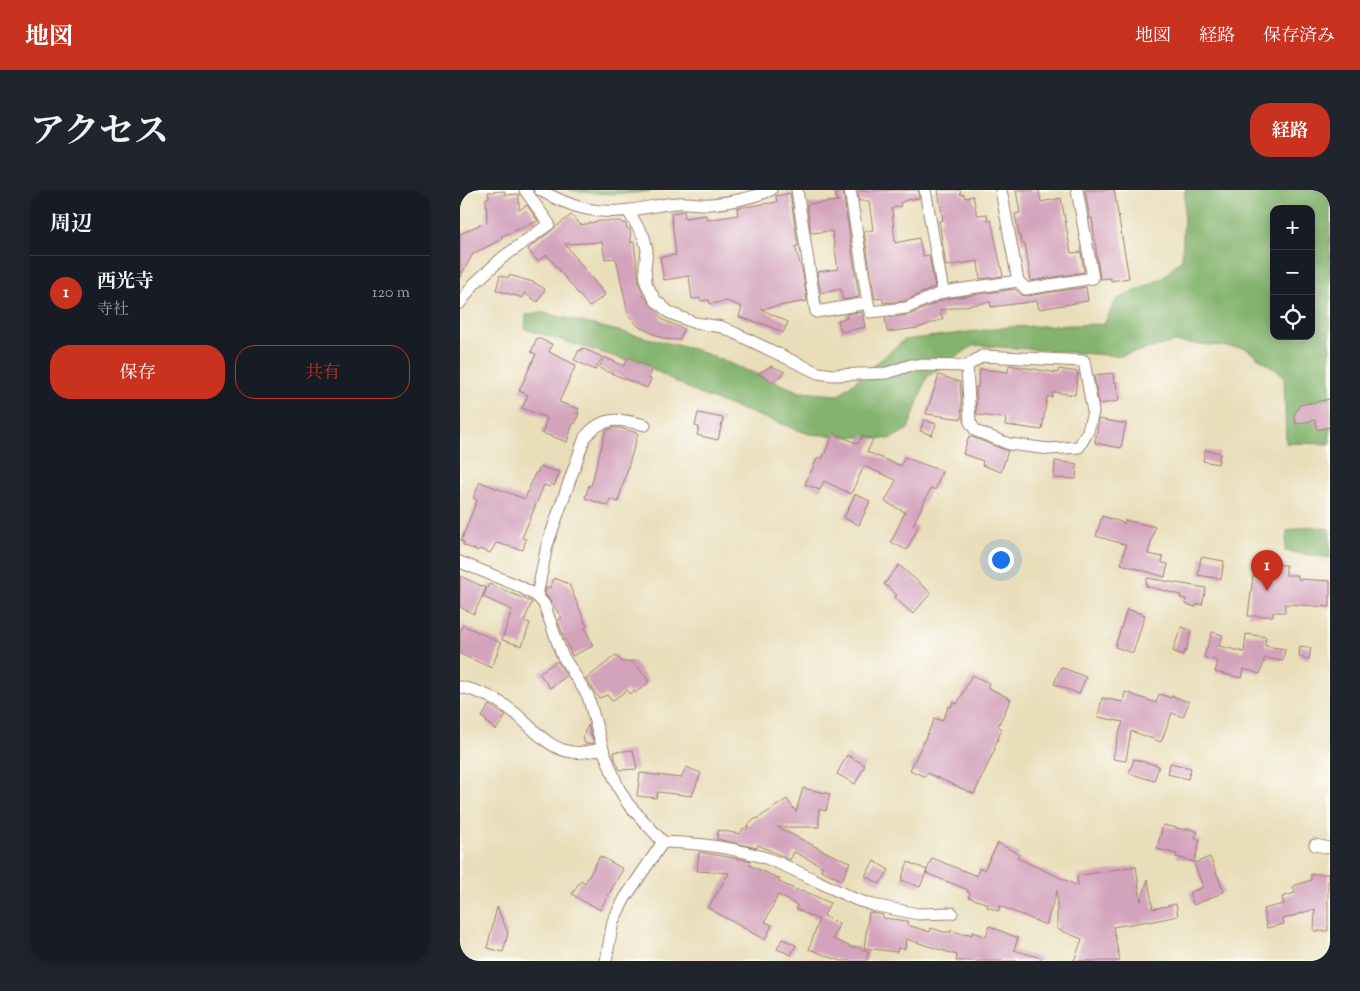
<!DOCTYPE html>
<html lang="ja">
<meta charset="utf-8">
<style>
:root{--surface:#171b24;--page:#20242c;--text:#f1f3f6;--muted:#9ea1a6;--line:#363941;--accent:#c8321e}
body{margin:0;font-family:"Sorts Mill Goudy","Noto Serif JP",serif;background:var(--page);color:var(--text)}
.controls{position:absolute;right:15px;top:15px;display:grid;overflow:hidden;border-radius:10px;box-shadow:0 2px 12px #0003}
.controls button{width:45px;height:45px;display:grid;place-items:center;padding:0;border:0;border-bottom:1px solid var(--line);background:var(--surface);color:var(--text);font:25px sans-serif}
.you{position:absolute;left:540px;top:369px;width:18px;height:18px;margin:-12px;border:4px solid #fff;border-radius:50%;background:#1a73e8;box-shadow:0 0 0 8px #1a73e833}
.badge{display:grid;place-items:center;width:32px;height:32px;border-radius:50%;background:var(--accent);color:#fff;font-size:16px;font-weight:700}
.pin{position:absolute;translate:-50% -41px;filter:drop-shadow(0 1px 2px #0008)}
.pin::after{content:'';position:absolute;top:26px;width:18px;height:15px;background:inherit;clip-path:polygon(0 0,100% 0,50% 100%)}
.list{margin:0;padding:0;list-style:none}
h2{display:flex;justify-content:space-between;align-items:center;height:65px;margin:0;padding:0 20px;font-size:21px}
h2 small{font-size:16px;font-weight:400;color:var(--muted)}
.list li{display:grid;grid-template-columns:32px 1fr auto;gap:15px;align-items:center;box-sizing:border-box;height:75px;padding:0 20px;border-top:1px solid var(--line)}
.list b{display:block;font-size:19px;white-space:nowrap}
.list p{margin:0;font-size:16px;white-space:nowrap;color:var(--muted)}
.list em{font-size:16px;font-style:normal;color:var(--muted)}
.actions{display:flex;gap:10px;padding:15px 20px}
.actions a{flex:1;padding:11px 0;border:1px solid var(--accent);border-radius:20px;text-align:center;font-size:18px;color:var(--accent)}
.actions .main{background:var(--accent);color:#fff}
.icon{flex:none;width:28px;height:28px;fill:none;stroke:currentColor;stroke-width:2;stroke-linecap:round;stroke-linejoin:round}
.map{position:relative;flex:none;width:870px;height:771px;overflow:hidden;border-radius:20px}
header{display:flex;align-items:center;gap:30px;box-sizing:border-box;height:70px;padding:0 25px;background:var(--accent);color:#fff}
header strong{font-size:24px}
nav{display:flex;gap:28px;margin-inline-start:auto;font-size:18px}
.intro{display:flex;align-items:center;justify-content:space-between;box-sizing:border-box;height:120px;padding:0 30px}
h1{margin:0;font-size:35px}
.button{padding:12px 22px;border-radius:20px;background:var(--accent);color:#fff;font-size:18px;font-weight:700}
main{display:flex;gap:30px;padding:0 30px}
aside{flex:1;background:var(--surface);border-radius:20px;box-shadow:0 2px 12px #0003}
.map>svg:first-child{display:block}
</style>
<header>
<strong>地図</strong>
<nav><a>地図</a><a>経路</a><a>保存済み</a></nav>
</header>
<div class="intro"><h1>アクセス</h1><a class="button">経路</a></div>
<main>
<aside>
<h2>周辺<small></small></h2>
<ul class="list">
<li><span class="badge">1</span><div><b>西光寺</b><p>寺社</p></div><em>120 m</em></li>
</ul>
<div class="actions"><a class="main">保存</a><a>共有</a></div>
</aside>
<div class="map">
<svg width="870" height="771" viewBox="0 0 870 771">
<rect width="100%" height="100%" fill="#fdfcf7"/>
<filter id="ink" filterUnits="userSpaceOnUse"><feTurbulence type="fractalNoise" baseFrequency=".02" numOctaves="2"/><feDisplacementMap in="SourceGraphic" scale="10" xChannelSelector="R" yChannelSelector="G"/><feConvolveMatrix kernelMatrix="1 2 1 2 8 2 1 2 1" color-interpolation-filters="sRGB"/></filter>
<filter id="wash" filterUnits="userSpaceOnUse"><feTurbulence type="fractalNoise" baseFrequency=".0096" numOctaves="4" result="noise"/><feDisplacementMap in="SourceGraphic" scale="20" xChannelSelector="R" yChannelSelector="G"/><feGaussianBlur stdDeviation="1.12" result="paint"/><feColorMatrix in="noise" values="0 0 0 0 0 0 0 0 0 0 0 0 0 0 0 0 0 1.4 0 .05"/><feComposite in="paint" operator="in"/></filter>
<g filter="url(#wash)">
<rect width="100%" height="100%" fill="#e9deba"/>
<!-- forest -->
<g fill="#83b36d" stroke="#66694c" fill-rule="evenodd">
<path d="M110 0H197C169 5 138 5 110 0Z"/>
<path d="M725 0H870V254L826 253 824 186 785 158 714 152 660 166 514 155 467 187 448 239 430 249 349 244 239 204 189 177 65 139 66 125 80 122 237 160 340 202 379 205 444 150 550 137 644 134 656 110 703 88 722 68ZM814 19H851V146H814Z"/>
<polygon points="849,336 870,339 870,368 825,361 827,341"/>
</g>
<g id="blocks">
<!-- building -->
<g fill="#d3a2bb">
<polygon points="458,0 459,8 446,10 440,13 441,16 432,18 435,53 459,48 463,66 469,65 475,97 444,111 423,113 423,108 415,109 404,41 413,40 409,11 399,11 398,1"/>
<polygon points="478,0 500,0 501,5 504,4 505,8 513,6 517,25 527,24 528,31 531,30 543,86 520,89 518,71 486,76 479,31 483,30"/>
<polygon points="556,0 579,0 581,12 601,8 611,63 621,62 624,82 571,91 565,54 562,54 560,45 559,45 555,24 560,23"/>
<polygon points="625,0 654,0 669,88 651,91 651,88 640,89 632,28 630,29"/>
<polygon points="45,1 45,5 59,4 59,20 67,15 78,31 41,46 42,49 13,64 0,87 0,44 27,31 26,8 29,8 28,2"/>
<polygon points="383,2 399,107 383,110 381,99 361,103 357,82 378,79 376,66 372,41 351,43 347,14 379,11 376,11 376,3"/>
<polygon points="330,3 338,56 335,56 343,84 347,111 301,119 328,132 323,143 309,136 279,127 282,117 267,111 250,114 249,110 241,111 240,108 232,109 229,86 204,90 200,67 216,65 211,23 224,21 225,28 246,25 247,30 278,25 277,18 317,12 316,6"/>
<polygon points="111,25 121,35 139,31 162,31 162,33 166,33 166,37 170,39 171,53 174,52 179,94 183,105 203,130 224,139 219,150 205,149 179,137 168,124 157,72 155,68 145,69 142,52 105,54 145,105 129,117 87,65 77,71 68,59"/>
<polygon points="40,85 48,88 49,85 73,92 85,99 78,112 64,103 63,108 36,100"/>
<polygon points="626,97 628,111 579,119 577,111 531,117 530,112 480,120 483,129 458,138 427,142 425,128 449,125 485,109 555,99 561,105 567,106"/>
<polygon points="402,122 405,137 381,142 378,130 387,128 386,124"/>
<polygon points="77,148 92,154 89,162 116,175 99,212 119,219 117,223 119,223 115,234 113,233 107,252 82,243 87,228 62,218 68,205 59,201 76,164 71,162"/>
<polygon points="122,158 142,167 135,180 114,170 119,160 121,161"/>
<polygon points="144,167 164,176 168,167 192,178 188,188 191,189 187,198 139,178"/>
<polygon points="549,175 598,183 599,179 618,182 615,205 593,202 592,207 587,207 582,240 545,235 546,228 517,225 516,197 518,197 520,179 548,182"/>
<polygon points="311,176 325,182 313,192 298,184"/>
<polygon points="653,183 654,192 656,192 659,211 639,214 634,185"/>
<polygon points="479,185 500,192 502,229 466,224"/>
<polygon points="870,209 870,237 857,240 855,230 836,234 834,225 840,215"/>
<polygon points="238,223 263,228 258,250 237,245 239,237 235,236"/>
<polygon points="639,229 666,234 661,258 635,253"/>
<polygon points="464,230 476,234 472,245 460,241"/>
<polygon points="153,238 160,238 178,243 158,312 150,309 148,316 125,308 129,295 131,296 146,240"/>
<polygon points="374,243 398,254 402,245 413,250 407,262 441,276 444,267 482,281 475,300 471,298 453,335 458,337 447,360 431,352 445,322 425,312 436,290 404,276 391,304 364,291 360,300 345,294 358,267 362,269"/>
<polygon points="509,246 548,261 541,282 522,275 523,271 503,264"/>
<polygon points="745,260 760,263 758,274 743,271"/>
<polygon points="595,271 617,274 616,289 594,288"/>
<polygon points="80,277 100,282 94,296 91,294 90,297 84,295 62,348 66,349 63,360 36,353 30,363 19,359 18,361 3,355 4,352 1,351 17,310 14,309 14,306 20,292 65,309 75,283 77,283"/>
<polygon points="395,304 410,311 399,335 384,328"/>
<polygon points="642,326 664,333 665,330 695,337 688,364 703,367 702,373 708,374 705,387 661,374 666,355 636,346"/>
<polygon points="741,367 764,371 761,389 738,385"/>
<polygon points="800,374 826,375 826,385 838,385 838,389 870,391 870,417 825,414 825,422 813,422 813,426 788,426 793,386 800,387"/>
<polygon points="439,375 471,403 453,424 434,407 437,405 424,394"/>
<polygon points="0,386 26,398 14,424 0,417"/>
<polygon points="94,388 109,394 127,437 125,438 133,456 112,466 98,432 98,430 102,428 85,404 86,397 90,398"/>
<polygon points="687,388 746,398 742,415 737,414 736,417 725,414 726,409 720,408 721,405 686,396"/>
<polygon points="29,394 72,412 64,431 70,433 62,456 42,450 52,420 23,407"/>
<polygon points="667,419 685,425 673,463 655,457"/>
<polygon points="3,435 41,453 32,478 0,464 0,442"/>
<polygon points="721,437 731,440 726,461 725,460 723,465 713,461"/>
<polygon points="752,442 763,445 759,456 784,462 786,444 806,447 805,456 825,459 823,471 805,468 800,484 784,479 782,488 755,482 758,471 744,467"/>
<polygon points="840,456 851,458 849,469 839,467"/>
<polygon points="156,465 162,472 173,471 188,490 188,493 175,503 174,501 170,504 167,500 152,511 147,505 139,508 126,489"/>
<polygon points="97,471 107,486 90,498 79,483"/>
<polygon points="601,477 626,487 619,504 594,494"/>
<polygon points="512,485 529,493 527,497 551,509 538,536 542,539 534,558 535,559 514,604 467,583 465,587 450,580 475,528 482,531 489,516 491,517 493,512 497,514"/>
<polygon points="665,502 696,513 699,504 711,508 712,506 729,512 723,527 712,523 701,552 671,541 666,571 653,569 657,549 663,532 638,527 642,508 663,512"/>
<polygon points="29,515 46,526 36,540 26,532 27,531 22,527"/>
<polygon points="128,535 134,553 125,554 123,546"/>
<polygon points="173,560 177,579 160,580 155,569 154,562"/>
<polygon points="387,565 405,575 395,594 377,584"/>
<polygon points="674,569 699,576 694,591 669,583"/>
<polygon points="710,573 731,578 728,589 708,584"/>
<polygon points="226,577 241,583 232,606 198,602 196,608 177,606 180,583 221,588"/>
<polygon points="343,598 370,604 366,621 359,619 359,637 317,637 372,665 390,672 382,690 361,680 362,676 334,662 330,670 298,655 297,658 257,649 258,640 280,644 283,638 287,640 289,637 286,637 296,628 297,629 327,609 336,622"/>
<polygon points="703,635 726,640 727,638 738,642 735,648 740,650 734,672 716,667 717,664 697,659"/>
<polygon points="538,653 559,664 557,668 618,696 617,686 676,676 681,711 688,689 693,719 716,714 718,726 689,732 688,731 653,737 660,771 614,771 622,749 597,739 597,700 586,735 540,716 538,721 527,717 528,714 508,707 510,703 507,702 508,700 466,683 472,668 517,686 519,678 524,680"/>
<polygon points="239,662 291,671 289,675 320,689 319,692 341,702 342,700 370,713 364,726 379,734 373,749 394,758 395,756 409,762 406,771 381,771 349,759 359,730 336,719 337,715 318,705 305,732 312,735 305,750 248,718 269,683 237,681"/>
<polygon points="140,666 163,679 140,720 130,714 129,715 112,704 121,690 125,693"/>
<polygon points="750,667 764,702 734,715 729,703 743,697 734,673"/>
<polygon points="414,671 429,680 420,694 405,686"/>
<polygon points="448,672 467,680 460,697 441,690"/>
<polygon points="851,684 868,684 868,741 854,741 855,719 823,729 824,734 807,738 803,719 824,714 822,707 835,703 833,696 851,690"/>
<polygon points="37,717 48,743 43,762 27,758"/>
<polygon points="409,722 423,725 423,728 448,731 448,735 470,742 471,738 484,742 491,742 491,740 505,745 506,743 512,745 512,742 526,747 529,736 558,748 554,760 581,768 580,771 496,771 497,765 446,749 445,759 438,758 437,762 404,758"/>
<polygon points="322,749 336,755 331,765 317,759"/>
</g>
</g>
</g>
<g filter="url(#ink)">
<use href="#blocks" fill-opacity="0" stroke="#9a7e72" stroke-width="1"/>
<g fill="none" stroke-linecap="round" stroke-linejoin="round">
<defs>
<g id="minor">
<path d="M80 0C110 17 136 25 171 20 186 18 202 14 217 13 228 12 240 15 251 14 272 12 292 8 311 0"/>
<polyline points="337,0 356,122 408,113 410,122 446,118 483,102 558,91 566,99 633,88 617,0"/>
<polyline points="390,0 408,113"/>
<polyline points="465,0 483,102"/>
<polyline points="541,0 558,91"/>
<polyline points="168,21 184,47 187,60 185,77 186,93 195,110 210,123 235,133 262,137 358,183 373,185 427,183 451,175 507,176 510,232 516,241 549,254 589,259 619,257 628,241 633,222 624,171 522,166 507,176"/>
<polyline points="0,113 14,94 42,68 89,34 65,0"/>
<path d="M0 372 59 396 77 406 84 414 102 465 128 506 143 559 158 597 168 614 203 652C238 653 272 657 306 668 335 679 368 697 397 710L413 715 458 724 492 723"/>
<path d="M77 406 87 355 125 247C143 225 160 229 185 235"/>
<path d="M0 497C21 501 39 510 55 523 73 538 88 559 112 562 122 564 134 560 143 559"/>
<polyline points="855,655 870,658"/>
<polyline points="146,771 153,731 165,708 203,652"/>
</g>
</defs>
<!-- minor casing -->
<use href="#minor" stroke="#9a7e72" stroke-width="13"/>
<!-- minor -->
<use href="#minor" stroke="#fff" stroke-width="11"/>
</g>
</g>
</svg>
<div class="controls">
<button>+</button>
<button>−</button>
<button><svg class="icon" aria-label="locate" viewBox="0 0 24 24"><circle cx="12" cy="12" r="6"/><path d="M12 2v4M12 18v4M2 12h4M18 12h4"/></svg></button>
</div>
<div class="you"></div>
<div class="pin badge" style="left:807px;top:401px">1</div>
</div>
</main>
